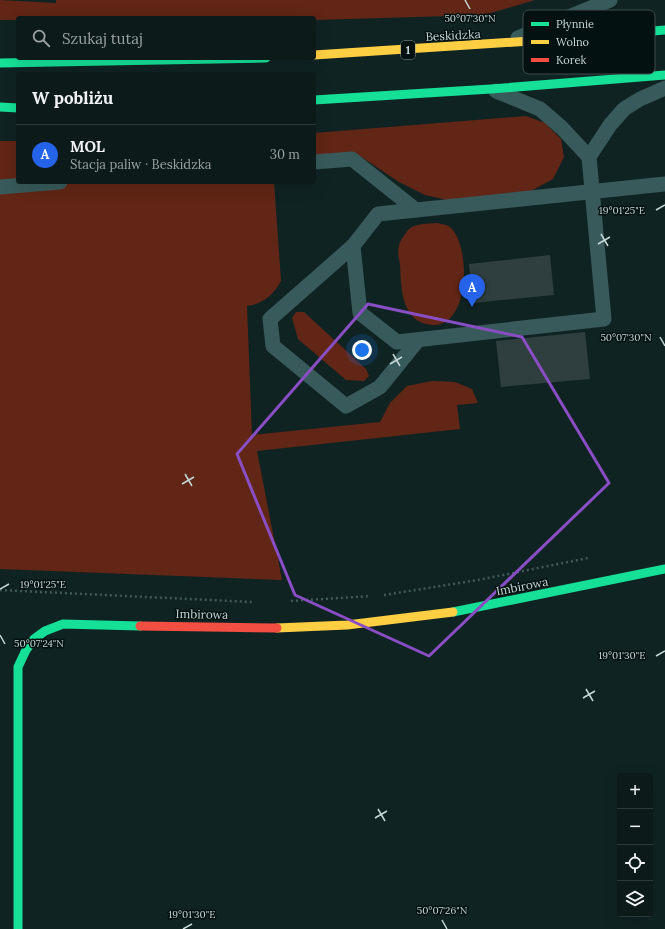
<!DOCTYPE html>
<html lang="pl">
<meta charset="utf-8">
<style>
:root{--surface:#0c1a1a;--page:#1a2727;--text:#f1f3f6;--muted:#9aa1a2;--line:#2c3839;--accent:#2563eb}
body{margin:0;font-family:Lora,serif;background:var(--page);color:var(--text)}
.controls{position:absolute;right:12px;bottom:12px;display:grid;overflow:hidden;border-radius:4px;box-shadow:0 4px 16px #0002}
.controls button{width:36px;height:36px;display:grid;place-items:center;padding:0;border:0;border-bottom:1px solid var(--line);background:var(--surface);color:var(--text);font:20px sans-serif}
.you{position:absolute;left:362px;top:350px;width:14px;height:14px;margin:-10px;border:3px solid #fff;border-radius:50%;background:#1a73e8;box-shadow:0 0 0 6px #1a73e833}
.badge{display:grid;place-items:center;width:26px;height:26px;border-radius:50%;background:var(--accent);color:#fff;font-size:13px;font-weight:700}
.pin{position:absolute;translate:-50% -33px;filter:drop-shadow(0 1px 2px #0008)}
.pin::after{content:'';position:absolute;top:21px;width:14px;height:12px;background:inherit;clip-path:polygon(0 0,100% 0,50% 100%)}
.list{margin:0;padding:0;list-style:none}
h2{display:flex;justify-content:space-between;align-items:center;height:52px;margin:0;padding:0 16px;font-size:17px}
h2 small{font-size:13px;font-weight:400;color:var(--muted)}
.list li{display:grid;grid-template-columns:26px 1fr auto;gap:12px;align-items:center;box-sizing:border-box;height:60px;padding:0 16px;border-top:1px solid var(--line)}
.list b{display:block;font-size:15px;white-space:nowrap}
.list p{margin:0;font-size:13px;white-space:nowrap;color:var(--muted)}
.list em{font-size:13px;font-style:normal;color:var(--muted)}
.icon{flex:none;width:22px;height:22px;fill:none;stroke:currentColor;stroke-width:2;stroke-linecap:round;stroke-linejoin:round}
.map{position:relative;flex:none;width:665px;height:929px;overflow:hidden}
.search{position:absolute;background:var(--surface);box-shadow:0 4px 16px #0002;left:16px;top:16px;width:300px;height:44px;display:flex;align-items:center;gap:10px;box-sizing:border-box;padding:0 14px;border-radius:4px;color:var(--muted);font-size:15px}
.panel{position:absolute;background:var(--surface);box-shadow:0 4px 16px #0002;left:16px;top:72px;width:300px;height:112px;border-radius:4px}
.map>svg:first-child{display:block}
</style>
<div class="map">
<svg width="665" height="929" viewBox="0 0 665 929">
<rect width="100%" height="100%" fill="#102323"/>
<!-- green -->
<g fill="#612615">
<polygon points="0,0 56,3 56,0 535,0 484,15 314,20 314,18 18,18 18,20 0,20"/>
<polygon points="526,116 545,123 561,139 564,157 553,179 531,191 447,200 425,195 399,182 360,156 339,153 314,156 314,133"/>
<path d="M0 141H18V182H274L281 281C273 295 263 304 247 306L252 435 380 422 390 403 407 386 432 381 455 382 472 389 478 403 457 405 460 429 257 451 282 580 0 569Z"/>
<path d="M437 223C442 224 448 225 451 228 472 248 470 336 426 324 401 318 401 285 400 264 399 259 397 251 399 246 399 242 405 234 408 230 415 223 428 224 437 223Z"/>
<polygon points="296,312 304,312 366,369 369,376 364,381 346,380 298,339 292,318"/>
</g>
<!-- building -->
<g fill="#2f3e3e">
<polygon points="550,255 554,295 473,303 469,264"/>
<polygon points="585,332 590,379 501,387 496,341"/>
</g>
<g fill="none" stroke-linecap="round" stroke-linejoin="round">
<!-- path -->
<g stroke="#405959" stroke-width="2.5" stroke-dasharray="2 3" stroke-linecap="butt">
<polyline points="0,590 252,602"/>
<polyline points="384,595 478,580 588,558"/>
<polyline points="291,601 371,596"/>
</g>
<!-- lane -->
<g stroke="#385a5a" stroke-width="15">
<polyline points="518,38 610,0"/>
<polyline points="496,91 540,109 562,128 589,157"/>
<polyline points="314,162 352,159 416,210 665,184"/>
<polyline points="0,187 60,182"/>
<polyline points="416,210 378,214 353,246 360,313 397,342 604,319 589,157 610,125 624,109 640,99 665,88"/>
<polyline points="353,246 270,319 273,346 346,406 380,387 418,340"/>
</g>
<!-- fast -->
<g stroke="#16e098" stroke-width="9">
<polyline points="546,40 665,30"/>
<polyline points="0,63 266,58"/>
<polyline points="314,100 491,89 665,75"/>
<polyline points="0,107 18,108"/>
<polyline points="453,612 665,569"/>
<polyline points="18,929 18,667 26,650 34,639 45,631 63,624 140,626"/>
</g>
<!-- slow -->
<g stroke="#ffcf43" stroke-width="9">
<polyline points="314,55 546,40"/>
<polyline points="277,628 347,625 453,612"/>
</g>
<!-- jam -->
<polyline stroke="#f24e42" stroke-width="9" points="140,626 277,628"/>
</g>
<!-- marked area -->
<path fill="none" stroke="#8a4ec4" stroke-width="3" stroke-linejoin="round" d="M368 304 522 337 609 483 429 656 295 595 237 454Z"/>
<!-- ticks -->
<path fill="none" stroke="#c4d7d6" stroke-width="1.5" d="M465 0 470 9M656 210 665 205M601 234 608 246M598 244 610 237M660 337 665 346M393 354 400 366M390 364 402 357M185 474 192 486M182 484 194 477M0 589 9 584M0 635 5 644M656 656 665 651M586 689 593 701M583 698 595 691M378 809 385 821M375 818 387 811M442 920 447 929M183 929 192 924"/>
<g text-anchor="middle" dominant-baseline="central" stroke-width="3" stroke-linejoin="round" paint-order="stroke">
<!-- shield labels -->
<rect fill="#041111" stroke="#8a9c9b" stroke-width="1" x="401" y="41" width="14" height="18" rx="3"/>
<g font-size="11" font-weight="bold" fill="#c4d7d6">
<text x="408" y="50">1</text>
</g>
<!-- street labels -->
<g font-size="12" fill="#c4d7d6" stroke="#041111">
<text transform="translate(453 35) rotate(-3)">Beskidzka</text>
<text transform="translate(522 586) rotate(-11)">Imbirowa</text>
<text transform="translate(202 614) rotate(1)">Imbirowa</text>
</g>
</g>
<!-- legend -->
<rect x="523" y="10" width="132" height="64" rx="6" fill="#041111" stroke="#3e4c4c" stroke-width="1"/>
<rect x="531" y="22" width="18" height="4" fill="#16e098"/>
<rect x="531" y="40" width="18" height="4" fill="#ffcf43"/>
<rect x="531" y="58" width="18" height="4" fill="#f24e42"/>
<g font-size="11" fill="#c4d7d6">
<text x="556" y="28">Płynnie</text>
<text x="556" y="46">Wolno</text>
<text x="556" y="64">Korek</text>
</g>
<g font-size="10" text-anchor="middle" fill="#c4d7d6" stroke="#041111" stroke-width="3" stroke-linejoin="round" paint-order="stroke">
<text x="470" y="22">50°07'30"N</text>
<text x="622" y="214">19°01'25"E</text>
<text x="626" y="341">50°07'30"N</text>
<text x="43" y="588">19°01'25"E</text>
<text x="39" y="647">50°07'24"N</text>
<text x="622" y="659">19°01'30"E</text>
<text x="442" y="914">50°07'26"N</text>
<text x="192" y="918">19°01'30"E</text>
</g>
</svg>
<div class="controls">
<button>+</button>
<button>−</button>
<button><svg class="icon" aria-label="locate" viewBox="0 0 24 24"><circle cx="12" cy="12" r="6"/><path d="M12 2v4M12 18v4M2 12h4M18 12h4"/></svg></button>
<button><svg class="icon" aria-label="layers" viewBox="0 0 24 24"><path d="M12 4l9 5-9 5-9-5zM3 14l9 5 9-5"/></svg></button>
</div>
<div class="you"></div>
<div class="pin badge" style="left:472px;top:307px">A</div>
<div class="search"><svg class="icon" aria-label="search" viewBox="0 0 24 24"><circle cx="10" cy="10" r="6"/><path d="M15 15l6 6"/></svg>Szukaj tutaj</div>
<section class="panel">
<h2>W pobliżu<small></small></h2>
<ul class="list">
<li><span class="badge">A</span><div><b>MOL</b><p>Stacja paliw · Beskidzka</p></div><em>30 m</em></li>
</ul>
</section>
</div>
